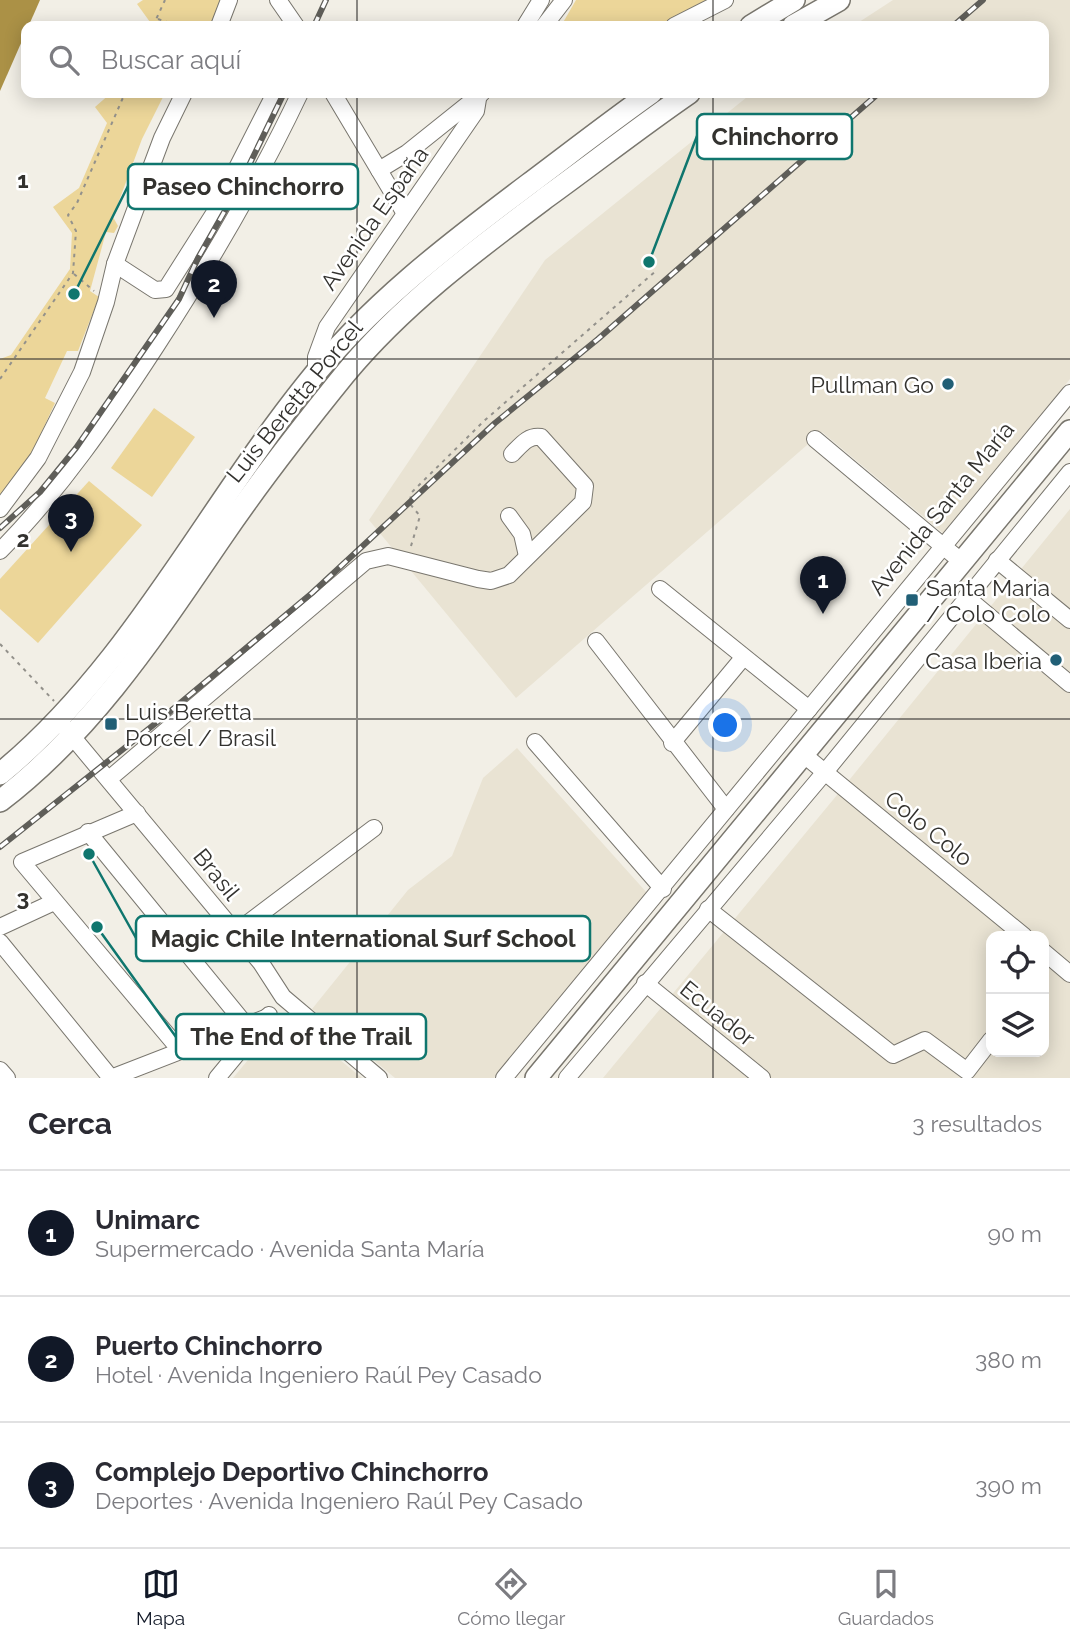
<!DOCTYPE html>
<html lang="es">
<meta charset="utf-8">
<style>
:root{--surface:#fff;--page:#f2f2f3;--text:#2b2b33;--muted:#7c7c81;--line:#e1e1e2;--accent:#111827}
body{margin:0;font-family:Raleway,sans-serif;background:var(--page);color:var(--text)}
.controls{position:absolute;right:21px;bottom:21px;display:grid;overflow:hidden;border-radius:14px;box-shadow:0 4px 18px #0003}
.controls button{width:63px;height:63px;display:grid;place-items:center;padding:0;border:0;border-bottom:2px solid var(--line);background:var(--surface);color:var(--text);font:35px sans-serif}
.you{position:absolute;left:726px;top:726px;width:24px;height:24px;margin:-18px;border:5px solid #fff;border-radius:50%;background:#1a73e8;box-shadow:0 0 0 10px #1a73e833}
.badge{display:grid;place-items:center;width:46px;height:46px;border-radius:50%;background:var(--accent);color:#fff;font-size:23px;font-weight:700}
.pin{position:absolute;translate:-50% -58px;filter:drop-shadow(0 2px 4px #0008)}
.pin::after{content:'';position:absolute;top:37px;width:24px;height:21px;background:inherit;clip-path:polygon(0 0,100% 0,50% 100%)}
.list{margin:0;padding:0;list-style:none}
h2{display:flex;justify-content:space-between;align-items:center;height:91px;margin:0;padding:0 28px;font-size:30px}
h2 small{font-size:23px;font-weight:400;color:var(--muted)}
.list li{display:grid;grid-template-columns:46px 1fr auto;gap:21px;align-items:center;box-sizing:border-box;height:126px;padding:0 28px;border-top:2px solid var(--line)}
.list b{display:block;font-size:26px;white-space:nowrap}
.list p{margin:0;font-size:23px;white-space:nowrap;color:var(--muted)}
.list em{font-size:23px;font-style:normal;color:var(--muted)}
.icon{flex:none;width:38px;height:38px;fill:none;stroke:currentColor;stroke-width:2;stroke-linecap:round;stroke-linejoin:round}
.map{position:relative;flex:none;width:1070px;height:1078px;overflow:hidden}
.search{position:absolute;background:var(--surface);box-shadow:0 4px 18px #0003;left:21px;right:21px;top:21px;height:77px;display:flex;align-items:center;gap:18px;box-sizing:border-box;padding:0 24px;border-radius:14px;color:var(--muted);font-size:26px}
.sheet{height:469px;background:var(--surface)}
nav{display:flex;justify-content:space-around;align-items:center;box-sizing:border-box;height:98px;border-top:2px solid var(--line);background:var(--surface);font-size:19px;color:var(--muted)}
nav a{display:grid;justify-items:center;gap:4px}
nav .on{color:var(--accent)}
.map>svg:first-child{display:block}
</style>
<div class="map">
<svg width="1070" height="1078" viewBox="0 0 1070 1078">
<rect width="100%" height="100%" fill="#f2efe6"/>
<!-- built -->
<g fill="#e9e3d3" fill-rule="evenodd">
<polygon points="893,0 1070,0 1070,379 943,533 822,432 516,698 369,520 545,260 752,93 1044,93 1044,26 853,26"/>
<path d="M1070 509V1078H603L837 795ZM991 936H1044V1052H991Z"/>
<polygon points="517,748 648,894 494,1078 395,1078 312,1009 408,890 452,856 483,778"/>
<polygon points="285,1015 362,1078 233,1078"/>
</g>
<!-- green -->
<g fill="#ecd699">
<polygon points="143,0 221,0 212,26 149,26 150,22 137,4"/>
<polygon points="576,0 709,0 657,26 561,26"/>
<polygon points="111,93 165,93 142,139 113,217 118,226 114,233 106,232 90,291 99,297 78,351 67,351 45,398 55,403 26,466 0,501 0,359 11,355 70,269 72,233 53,207 79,188 107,123 95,107"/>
<polygon points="154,408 195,437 152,497 111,468"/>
<polygon points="89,481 142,525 38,643 0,609 0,579"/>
</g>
<!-- water -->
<polygon fill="#ab9146" points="0,0 40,0 0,91"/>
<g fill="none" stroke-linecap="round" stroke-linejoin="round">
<defs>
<g id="minor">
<polyline points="278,0 296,26"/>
<polyline points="219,26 229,0"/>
<polyline points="525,26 541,0"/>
<polyline points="544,26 564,0"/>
<polyline points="674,26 725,0"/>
<polyline points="333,93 404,212"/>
<polyline points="379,170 407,153 482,93"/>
<polyline points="115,264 155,290 166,289 213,215 275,93"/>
<polyline points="316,372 316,357 327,327 476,111 479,93"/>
<polyline points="815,439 962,562"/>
<polyline points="0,509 38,458 82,372 106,302 115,264 162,138 184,93"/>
<polyline points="509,516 522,534 527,556"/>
<path d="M0 551C61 489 108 420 155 348 209 265 258 182 300 93"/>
<polyline points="997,560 1070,620"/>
<polyline points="660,589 809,709"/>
<polyline points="966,597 1070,684"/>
<polyline points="596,641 726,809"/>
<polyline points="66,729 261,963 283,997 379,1078"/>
<polyline points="535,742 663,889"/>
<polyline points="672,743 742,659"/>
<polyline points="804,755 1024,936"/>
<path d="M109 779 366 561 388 556 478 579 491 581 509 575 583 502 585 486 541 437C528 435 521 445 512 454"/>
<polyline points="137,813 22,862 180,1050"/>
<polyline points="88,832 245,1024"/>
<polyline points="708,909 893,1055 925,1040 967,1071 991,1040"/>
<polyline points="0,927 54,902"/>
<polyline points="235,933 374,828"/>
<polyline points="0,942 111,1078"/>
<polyline points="1044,952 1070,974"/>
<polyline points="645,983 762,1078"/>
<polyline points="0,1070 7,1078"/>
<polyline points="111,1078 268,1017"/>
<polyline points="217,1078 269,1015"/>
<polyline points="504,1078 1070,393"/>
<polyline points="567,1078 825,772 1070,472"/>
</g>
<g id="major">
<polyline points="751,26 794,0"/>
<polyline points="793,26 839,0"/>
<path d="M0 774C129 668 203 514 306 385 369 305 448 245 529 184 569 154 610 122 651 93"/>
<path d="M0 801C93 730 156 633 221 538 259 482 302 427 345 374 403 304 476 250 548 196 595 162 641 126 689 93"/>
<polyline points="536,1078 1070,431"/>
</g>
</defs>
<!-- minor casing -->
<use href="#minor" stroke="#79766e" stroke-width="18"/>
<!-- major casing -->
<use href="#major" stroke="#79766e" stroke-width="24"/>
<!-- path -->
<g stroke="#93918b" stroke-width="2" stroke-dasharray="3.5 5" stroke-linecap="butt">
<polyline points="158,19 179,26"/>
<polyline points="153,26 165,0"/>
<polyline points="74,274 94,291"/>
<polyline points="0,379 73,273 76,231 68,215 77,203 125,93"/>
<polyline points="411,546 420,516 410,504 411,493 484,421 657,270"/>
<polyline points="0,644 54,701"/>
</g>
<!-- minor -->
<use href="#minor" stroke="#fff" stroke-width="16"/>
<!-- major -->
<use href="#major" stroke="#fff" stroke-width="21"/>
<defs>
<g id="rail">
<polyline points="314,26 326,0"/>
<polyline points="953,26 983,0"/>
<polyline points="0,528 40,492 76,448 179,299 198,258 239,186 284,93"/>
<polyline points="0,847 161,719 312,593 495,423 598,339 879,93"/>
</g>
</defs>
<!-- rail casing -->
<use href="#rail" stroke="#5f5e59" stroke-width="6"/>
<!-- rail -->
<use href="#rail" stroke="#fff" stroke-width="3.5" stroke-dasharray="10" stroke-linecap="butt"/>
</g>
<!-- grid -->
<path fill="none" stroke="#33322f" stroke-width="2" stroke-opacity="0.55" d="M357 0V26M713 0V26M357 93V1078M713 93V1078M0 359H1070M0 719H1070"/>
<!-- markers -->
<g fill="#215f76" stroke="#fff" stroke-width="2.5">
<circle cx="948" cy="384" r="7"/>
<rect x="905" y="593" width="14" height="14" rx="3.5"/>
<circle cx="1056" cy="660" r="7"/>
<rect x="104" y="717" width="14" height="14" rx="3.5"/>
</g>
<g text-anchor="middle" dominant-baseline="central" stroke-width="5" stroke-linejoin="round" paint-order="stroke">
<!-- street labels -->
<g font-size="23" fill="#33322f" stroke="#fff">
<text transform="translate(374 218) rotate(-55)">Avenida España</text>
<text transform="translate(294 401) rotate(-51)">Luis Beretta Porcel</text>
<text transform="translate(941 508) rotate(-51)">Avenida Santa María</text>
<text transform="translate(929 828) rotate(39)">Colo Colo</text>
<text transform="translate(217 874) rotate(51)">Brasil</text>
<text transform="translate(718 1013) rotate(39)">Ecuador</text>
</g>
<!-- poi labels -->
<g font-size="23" fill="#33322f" stroke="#fff" text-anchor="end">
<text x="934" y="384">Pullman Go</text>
<text x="926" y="587" text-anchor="start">Santa Maria<tspan x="926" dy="26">/ Colo Colo</tspan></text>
<text x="1042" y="660">Casa Iberia</text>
<text x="125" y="711" text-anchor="start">Luis Beretta<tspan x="125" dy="26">Porcel / Brasil</tspan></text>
</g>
</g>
<g font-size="23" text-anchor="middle" font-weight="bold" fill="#33322f" stroke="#fff" stroke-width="5" stroke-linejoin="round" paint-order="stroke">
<text x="23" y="188">1</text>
<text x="23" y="547">2</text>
<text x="23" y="906">3</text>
</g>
<!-- callouts -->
<path fill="none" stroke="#0f766e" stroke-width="2.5" d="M649 262L697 136M74 294L128 186M89 854L136 938M97 927L176 1037"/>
<g fill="#0f766e" stroke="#fff" stroke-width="2.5">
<circle cx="649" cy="262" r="7"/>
<circle cx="74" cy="294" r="7"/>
<circle cx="89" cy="854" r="7"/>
<circle cx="97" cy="927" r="7"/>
</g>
<g fill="#fff" stroke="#0f766e" stroke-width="2.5">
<rect x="697" y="114" width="155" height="45" rx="7"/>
<rect x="128" y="164" width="230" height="45" rx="7"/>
<rect x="136" y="916" width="454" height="45" rx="7"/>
<rect x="176" y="1014" width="250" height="45" rx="7"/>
</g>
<g font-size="24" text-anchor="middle" font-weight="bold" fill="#33322f">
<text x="775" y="145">Chinchorro</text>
<text x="243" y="195">Paseo Chinchorro</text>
<text x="363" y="947">Magic Chile International Surf School</text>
<text x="301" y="1045">The End of the Trail</text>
</g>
</svg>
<div class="controls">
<button><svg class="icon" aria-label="locate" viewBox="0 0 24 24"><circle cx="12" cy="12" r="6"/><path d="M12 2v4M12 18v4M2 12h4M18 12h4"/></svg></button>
<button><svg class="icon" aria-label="layers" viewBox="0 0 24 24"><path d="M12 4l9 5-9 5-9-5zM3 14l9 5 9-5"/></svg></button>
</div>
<div class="you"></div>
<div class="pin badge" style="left:823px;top:614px">1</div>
<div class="pin badge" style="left:214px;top:318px">2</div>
<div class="pin badge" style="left:71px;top:552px">3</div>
<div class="search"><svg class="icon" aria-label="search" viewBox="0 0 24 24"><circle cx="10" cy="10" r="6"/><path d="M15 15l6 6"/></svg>Buscar aquí</div>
</div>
<section class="sheet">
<h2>Cerca<small>3 resultados</small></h2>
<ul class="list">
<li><span class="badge">1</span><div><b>Unimarc</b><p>Supermercado · Avenida Santa María</p></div><em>90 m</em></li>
<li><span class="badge">2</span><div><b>Puerto Chinchorro</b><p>Hotel · Avenida Ingeniero Raúl Pey Casado</p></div><em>380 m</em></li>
<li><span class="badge">3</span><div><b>Complejo Deportivo Chinchorro</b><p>Deportes · Avenida Ingeniero Raúl Pey Casado</p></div><em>390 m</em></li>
</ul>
</section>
<nav>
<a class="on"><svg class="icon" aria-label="map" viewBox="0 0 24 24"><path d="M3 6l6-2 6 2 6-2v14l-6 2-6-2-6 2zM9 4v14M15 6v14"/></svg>Mapa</a>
<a><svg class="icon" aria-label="directions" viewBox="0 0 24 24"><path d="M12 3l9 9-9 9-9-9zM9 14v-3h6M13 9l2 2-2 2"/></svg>Cómo llegar</a>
<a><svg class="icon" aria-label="saved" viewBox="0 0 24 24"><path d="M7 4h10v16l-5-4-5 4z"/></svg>Guardados</a>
</nav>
